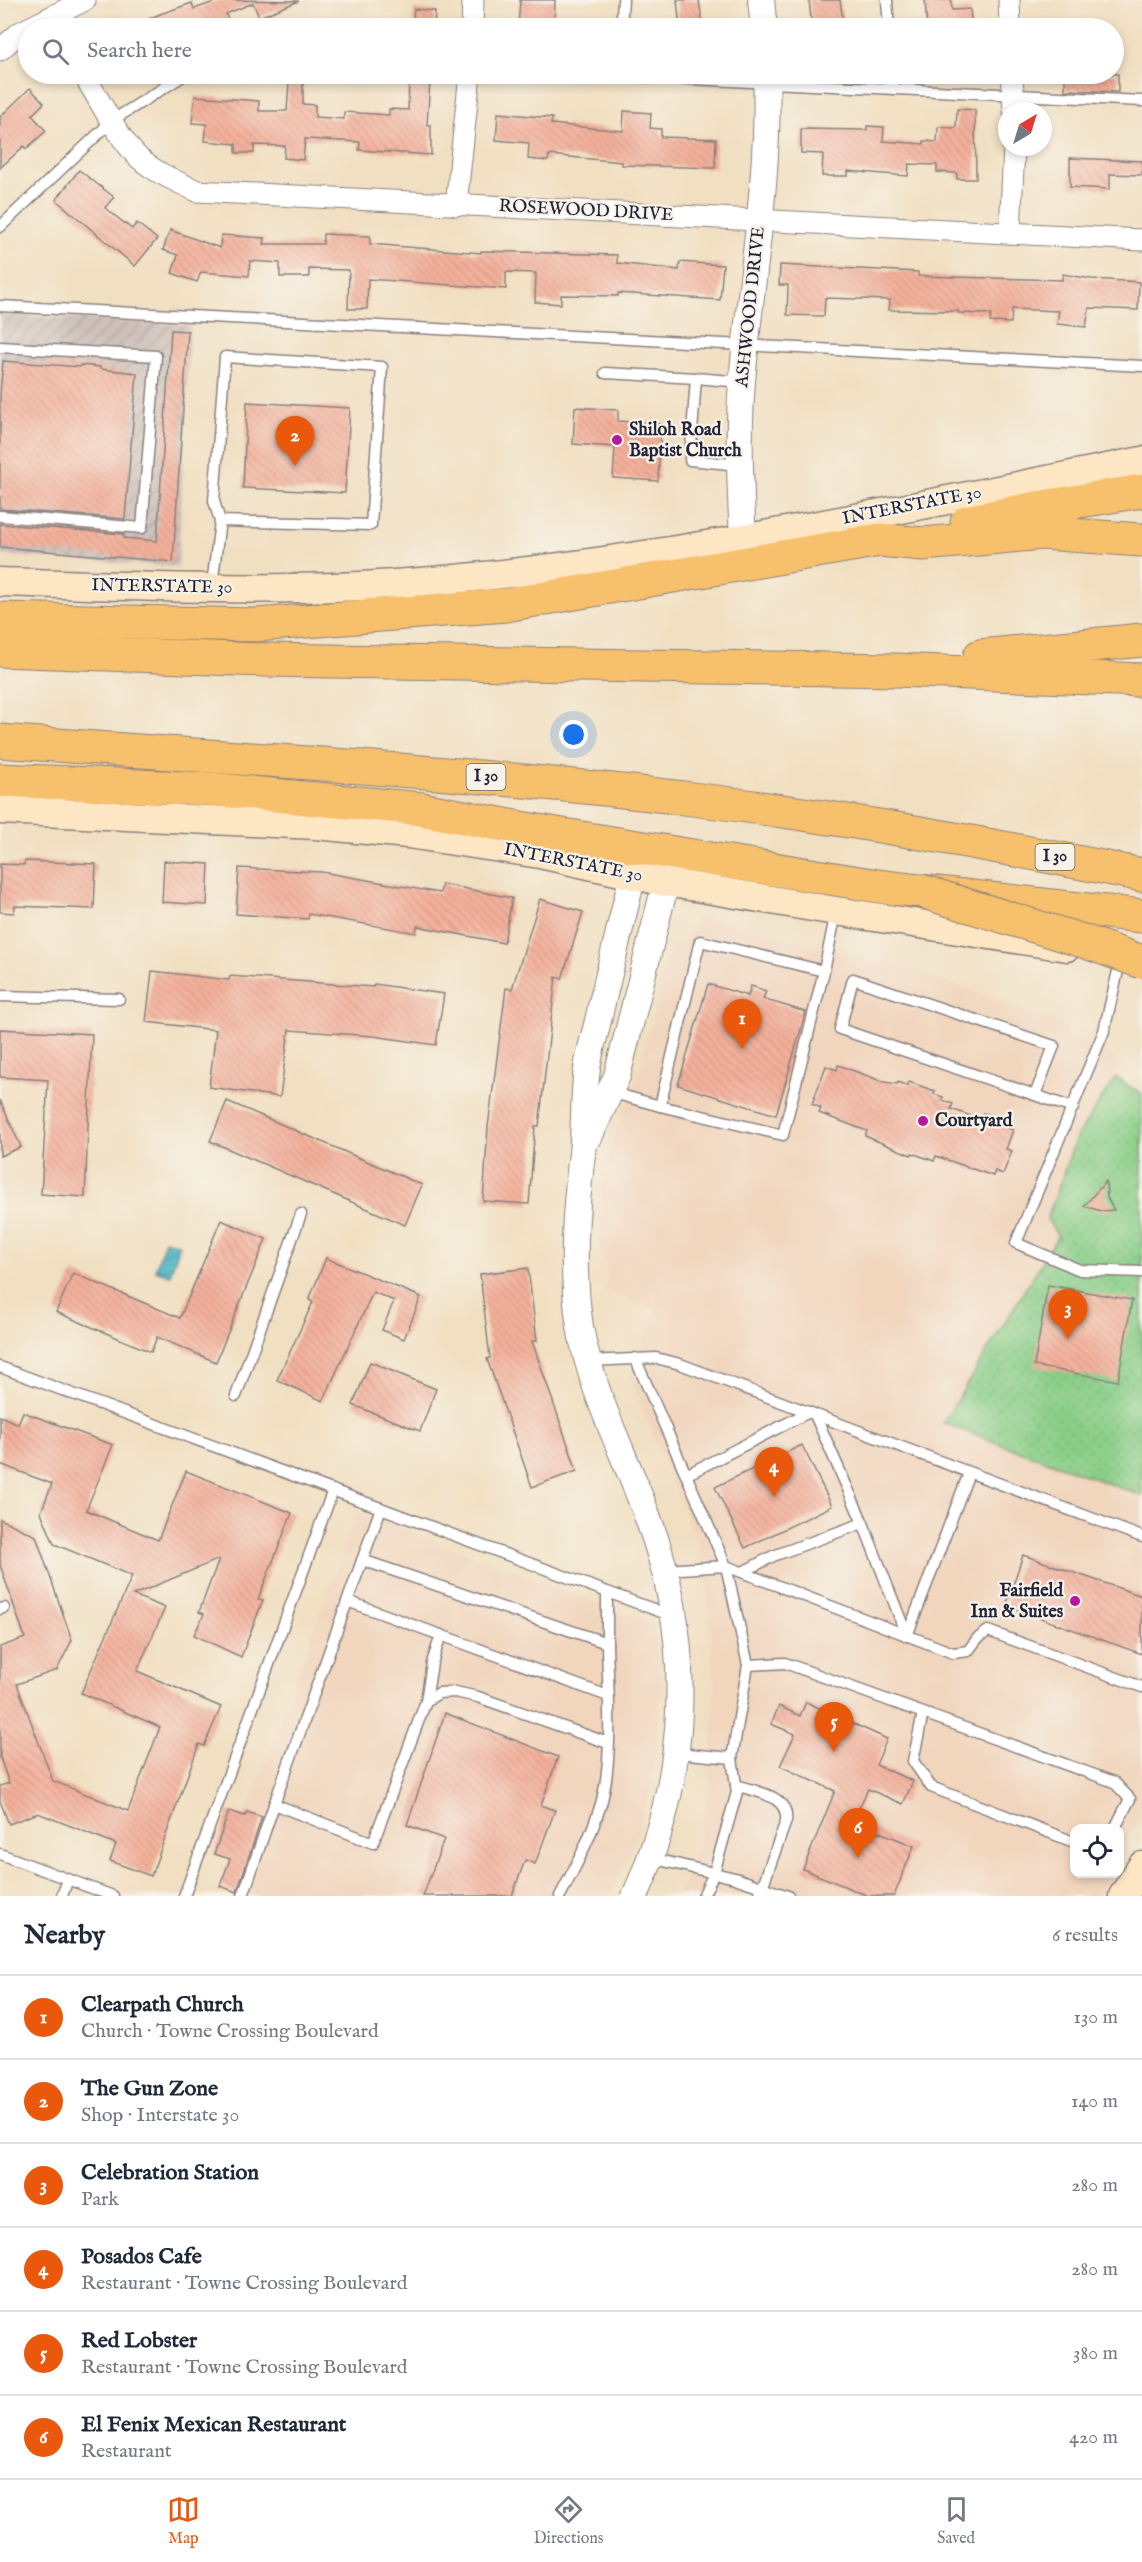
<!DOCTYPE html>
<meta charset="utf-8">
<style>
:root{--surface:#fff;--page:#f6f6f7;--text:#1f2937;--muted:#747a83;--line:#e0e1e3;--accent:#ea580c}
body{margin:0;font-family:"IM FELL English",serif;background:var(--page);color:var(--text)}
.controls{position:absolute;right:18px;bottom:18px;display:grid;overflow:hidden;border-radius:12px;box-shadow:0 3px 9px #0003}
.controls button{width:54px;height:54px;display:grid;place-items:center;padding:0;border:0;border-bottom:2px solid var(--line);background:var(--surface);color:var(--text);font:30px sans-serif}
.compass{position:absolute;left:998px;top:102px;width:54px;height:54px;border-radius:50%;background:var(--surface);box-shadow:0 3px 9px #0003;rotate:38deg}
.you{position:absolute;left:574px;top:735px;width:21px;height:21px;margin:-15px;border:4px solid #fff;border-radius:50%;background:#1a73e8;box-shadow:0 0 0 9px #1a73e833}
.badge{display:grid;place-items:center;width:39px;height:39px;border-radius:50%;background:var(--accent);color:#fff;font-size:20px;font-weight:700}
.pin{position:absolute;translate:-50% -50px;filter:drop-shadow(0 2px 3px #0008)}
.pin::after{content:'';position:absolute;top:32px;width:21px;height:18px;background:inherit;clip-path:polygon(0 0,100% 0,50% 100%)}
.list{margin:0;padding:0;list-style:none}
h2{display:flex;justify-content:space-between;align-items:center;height:78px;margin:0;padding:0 24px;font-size:26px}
h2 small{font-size:20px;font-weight:400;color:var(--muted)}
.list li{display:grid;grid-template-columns:39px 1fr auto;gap:18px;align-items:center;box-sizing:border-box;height:84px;padding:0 24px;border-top:2px solid var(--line)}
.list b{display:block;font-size:22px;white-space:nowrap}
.list p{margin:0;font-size:20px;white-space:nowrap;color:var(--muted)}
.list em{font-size:20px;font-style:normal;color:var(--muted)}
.icon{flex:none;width:33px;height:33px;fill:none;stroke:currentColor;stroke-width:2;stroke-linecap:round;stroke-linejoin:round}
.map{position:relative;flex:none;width:1142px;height:1896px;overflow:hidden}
.search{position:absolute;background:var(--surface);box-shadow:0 3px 9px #0003;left:18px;right:18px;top:18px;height:66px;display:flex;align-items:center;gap:15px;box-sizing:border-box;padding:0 21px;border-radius:33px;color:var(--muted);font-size:22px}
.sheet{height:582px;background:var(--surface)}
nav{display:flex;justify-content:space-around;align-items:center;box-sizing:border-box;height:84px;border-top:2px solid var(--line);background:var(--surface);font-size:16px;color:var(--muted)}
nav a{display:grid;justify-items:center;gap:3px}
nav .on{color:var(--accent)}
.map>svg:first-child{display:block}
</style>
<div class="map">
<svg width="1142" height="1896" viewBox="0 0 1142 1896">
<defs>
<pattern id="industrial-furrows" width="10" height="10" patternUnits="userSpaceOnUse" patternTransform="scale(1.5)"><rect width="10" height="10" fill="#cec1ba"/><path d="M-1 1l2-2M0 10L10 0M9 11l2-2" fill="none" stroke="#b1a6a1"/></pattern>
<pattern id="green-dots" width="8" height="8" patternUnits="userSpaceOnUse" patternTransform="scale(1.5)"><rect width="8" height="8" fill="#89ce87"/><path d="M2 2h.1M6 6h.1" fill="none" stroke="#76b175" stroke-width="1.8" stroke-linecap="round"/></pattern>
<pattern id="water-waves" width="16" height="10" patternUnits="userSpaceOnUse" patternTransform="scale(1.5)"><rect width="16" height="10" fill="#41afbe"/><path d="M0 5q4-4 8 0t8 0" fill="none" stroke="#368e9c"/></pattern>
<pattern id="building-back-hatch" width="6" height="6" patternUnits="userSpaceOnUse" patternTransform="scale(1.5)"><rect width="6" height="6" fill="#f4b19b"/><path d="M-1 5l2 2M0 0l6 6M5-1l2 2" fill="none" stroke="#d19886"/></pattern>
</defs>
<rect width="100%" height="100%" fill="#f7f3e8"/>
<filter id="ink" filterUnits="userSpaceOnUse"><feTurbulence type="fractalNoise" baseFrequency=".0167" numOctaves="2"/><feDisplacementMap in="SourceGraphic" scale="12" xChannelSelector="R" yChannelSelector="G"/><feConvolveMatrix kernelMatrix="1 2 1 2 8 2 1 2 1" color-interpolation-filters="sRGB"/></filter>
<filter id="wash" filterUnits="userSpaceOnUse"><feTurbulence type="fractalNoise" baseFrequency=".008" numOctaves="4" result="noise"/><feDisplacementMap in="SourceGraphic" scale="24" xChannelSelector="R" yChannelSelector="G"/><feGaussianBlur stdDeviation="1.35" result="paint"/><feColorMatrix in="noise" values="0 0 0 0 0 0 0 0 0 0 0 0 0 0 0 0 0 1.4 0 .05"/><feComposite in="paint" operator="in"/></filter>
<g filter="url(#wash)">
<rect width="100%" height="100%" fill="#f1dfc1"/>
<!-- built -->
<g fill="#f1d5bd">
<polygon points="698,915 906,968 1068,1024 1065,1035 1111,1054 1120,1064 1116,1077 1142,1095 1142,1813 1120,1854 1120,1828 1074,1828 1074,1874 1109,1874 1096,1896 678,1896 693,1858 710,1784 715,1683 707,1590 699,1548 629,1375 656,1309 604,1290 609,1277 599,1244 603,1180 613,1141 638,1075 671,941 683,944 693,930"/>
<polygon points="357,1512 655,1624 661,1677 658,1734 651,1787 634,1842 611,1896 216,1896"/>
</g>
<!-- industrial -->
<polygon fill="url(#industrial-furrows)" points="0,314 190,325 178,567 0,555"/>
<!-- green -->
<polygon fill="url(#green-dots)" stroke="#567861" stroke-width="1.5" points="1116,1077 1142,1095 1142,1496 943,1423 1058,1236 1047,1219 1076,1138"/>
<!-- water -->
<polygon fill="url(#water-waves)" stroke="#32687c" stroke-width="1.5" points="165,1240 180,1245 170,1275 155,1270"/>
<g id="blocks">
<!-- building -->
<g fill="url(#building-back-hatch)">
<polygon points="220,0 299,1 259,17 253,3 226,14 231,28 129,28 160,14 192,3 194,9"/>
<polygon points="520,0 555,0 554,28 518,28"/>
<polygon points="677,0 699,0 703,28 680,28"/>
<polygon points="809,0 840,0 844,28 812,28"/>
<polygon points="925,0 951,0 952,10 970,9 972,28 927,28"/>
<polygon points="414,9 435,11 434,28 412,28"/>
<polygon points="1065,74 1118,74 1118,92 1065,90"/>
<polygon points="409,80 430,81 427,125 431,125 431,155 359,150 360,142 305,139 303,160 284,158 285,146 254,145 254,153 236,153 236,144 205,141 207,124 192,123 195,96 259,101 259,111 287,111 289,82 303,82 303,104 315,105 315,117 344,119 344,112 389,115 389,109 408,110"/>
<polygon points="30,88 44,103 32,115 46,131 26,149 24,146 0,168 0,117"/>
<polygon points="957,109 975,110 976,179 957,179 957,173 937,172 937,165 909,164 908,176 848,171 848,176 822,176 823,154 801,153 801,129 867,130 867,126 884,127 883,141 924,144 924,141 937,142 938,127 956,128"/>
<polygon points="624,111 651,113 650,128 661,129 661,137 716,139 715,168 622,165 622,162 549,155 548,161 528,159 529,143 496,140 498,113 552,118 551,124 623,131"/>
<polygon points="1070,158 1142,161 1142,175 1110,174 1110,189 1070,187"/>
<polygon points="79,170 114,197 105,208 132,229 137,223 157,239 135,266 56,200"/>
<polygon points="170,230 220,248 221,235 265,238 264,244 323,244 323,234 370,236 370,244 481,253 481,251 617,255 617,263 679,270 680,262 723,265 720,300 618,293 618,296 561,295 561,304 535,302 536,273 506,272 506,289 368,279 367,309 348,309 349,270 309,269 309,277 280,277 280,263 250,261 249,276 201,272 197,282 172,273 178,255 163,250"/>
<polygon points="780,265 918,272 918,276 1062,280 1063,274 1092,279 1139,282 1138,310 1089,308 1086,327 1057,324 1059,311 1012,309 1011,323 990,322 991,314 958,313 958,311 889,310 890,300 825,298 824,316 787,315 788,285 779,285"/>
<polygon points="171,330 188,331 173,562 0,547 0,524 124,534 124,538 157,541"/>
<polygon points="3,361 80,367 80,365 100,367 100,369 137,373 125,519 0,509 0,394"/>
<polygon points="247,402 350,408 345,493 243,488"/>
<polygon points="575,407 618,410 618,421 661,424 658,481 613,478 615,447 573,444"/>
<polygon points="25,861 96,864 94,909 15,906 14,913 0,912 0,864 24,865"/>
<polygon points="164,861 209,864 207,905 162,902"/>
<polygon points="239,868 322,872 440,893 442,884 512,898 504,943 417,926 416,933 309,914 308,919 236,914"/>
<polygon points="540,899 583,912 562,979 556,977 539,1126 535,1126 529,1204 483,1201 488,1127 506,988 512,989"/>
<polygon points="152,971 229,980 230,976 373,987 374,984 444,994 436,1045 373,1036 289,1030 280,1097 209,1087 216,1030 146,1022"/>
<polygon points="708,984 748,996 751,986 766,991 763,999 806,1012 776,1115 678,1085"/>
<polygon points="0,1029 92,1034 85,1197 41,1194 48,1080 0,1077"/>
<polygon points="838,1065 884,1082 897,1084 898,1082 907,1086 909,1082 935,1091 934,1094 943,1097 942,1100 953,1104 951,1109 980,1119 983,1113 1009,1123 1007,1128 1013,1130 1006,1149 1012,1151 1003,1174 995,1171 993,1176 936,1156 934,1161 912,1153 911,1155 865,1136 867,1131 819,1113 821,1108 812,1104 826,1066 837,1070"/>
<polygon points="0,1100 21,1147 0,1156"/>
<polygon points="227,1101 422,1185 405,1225 210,1141"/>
<polygon points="1106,1181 1107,1198 1114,1210 1101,1211 1084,1206"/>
<polygon points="221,1220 266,1239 216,1362 157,1337 151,1352 56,1312 73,1273 180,1318"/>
<polygon points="326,1258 421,1297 404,1339 382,1330 394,1301 373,1292 323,1401 277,1380 313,1302 309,1300"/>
<polygon points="528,1268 537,1341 532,1341 577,1471 532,1487 487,1359 490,1358 480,1274"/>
<polygon points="1048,1285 1132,1300 1118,1381 1034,1366"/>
<polygon points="370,1362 436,1389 420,1431 353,1405"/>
<polygon points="23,1412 113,1445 86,1510 158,1540 186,1471 292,1513 258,1599 263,1600 241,1657 194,1635 204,1614 199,1612 219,1559 133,1595 165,1608 137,1671 221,1707 204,1746 199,1744 151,1876 110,1861 116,1844 38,1813 9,1824 0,1801 0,1786 9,1783 0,1758 0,1647 25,1638 0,1565 0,1519 36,1536 72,1640 57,1670 17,1684 53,1781 128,1811 160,1727 81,1693 132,1576 54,1544 41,1512 52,1484 0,1464 0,1416 18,1424"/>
<polygon points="802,1445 832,1506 745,1548 715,1487"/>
<polygon points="1023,1555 1142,1596 1142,1654 1006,1606"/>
<polygon points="806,1702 887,1739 876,1765 913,1781 903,1804 868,1789 853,1821 914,1846 894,1896 868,1896 803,1869 835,1791 780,1766 795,1734 771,1724 779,1706 800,1716"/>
<polygon points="445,1713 558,1757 541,1805 555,1810 535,1864 525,1860 512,1896 423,1896 444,1839 407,1825"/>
<polygon points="229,1811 245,1816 247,1812 262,1817 237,1892 220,1886 230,1859 214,1854"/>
</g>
</g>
</g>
<g filter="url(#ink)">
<use href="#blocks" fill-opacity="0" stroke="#8a807e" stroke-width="1.5"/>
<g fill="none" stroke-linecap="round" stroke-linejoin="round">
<defs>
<g id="service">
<polyline points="887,0 889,28"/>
<polyline points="621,28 623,0"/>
<polyline points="588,74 1142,101"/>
<polyline points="892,74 894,89"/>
<polyline points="0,227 113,120 186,74"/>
<polyline points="0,306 1142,366"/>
<polyline points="0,347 156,356 142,528 0,516"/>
<polyline points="605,373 696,378"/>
<polyline points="739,465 690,460 696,378 742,382"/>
<polyline points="212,585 220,521 371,525 382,367 225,357 214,501 220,521"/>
<polyline points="1121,958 1104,1031 1016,1243 1080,1270 1142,1272"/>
<polyline points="824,971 700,941 660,1106 783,1135 824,971 836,912"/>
<polyline points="0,996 119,999"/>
<polyline points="610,1092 660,1106"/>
<polyline points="1035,1095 1054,1046 853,979 840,1029 1073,1108"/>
<polyline points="635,1358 726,1566 953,1653 968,1651 977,1639 988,1631 1142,1687"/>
<polyline points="588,1361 656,1358 680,1364 1142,1537"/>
<polyline points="0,1367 672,1616"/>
<polyline points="236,1396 301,1214"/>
<polyline points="815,1415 863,1523"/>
<polyline points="686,1475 809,1412"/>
<path d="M362 1560 607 1643C608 1692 614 1757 601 1804 591 1837 576 1866 560 1896"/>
<polyline points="665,1570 726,1566 748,1665 732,1758 677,1753"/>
<polyline points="743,1572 773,1556 863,1523 907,1636"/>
<polyline points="347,1601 608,1696"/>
<polyline points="0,1609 4,1608"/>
<polyline points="907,1636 969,1473"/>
<polyline points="607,1643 607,1592"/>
<polyline points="748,1665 785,1663 1114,1782 1130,1799 1115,1828"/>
<polyline points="426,1701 432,1663 441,1635"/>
<polyline points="923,1713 913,1761 931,1787 1074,1842"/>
<path d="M736 1785C756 1792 789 1795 786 1821L759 1896"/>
<polyline points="274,1804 373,1843 426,1701 439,1693 455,1692 478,1697 608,1743"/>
<polyline points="0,1854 113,1896"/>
<polyline points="651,1858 735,1878 788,1896"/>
<polyline points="62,1896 68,1879"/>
<polyline points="184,1896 333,1490"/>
<polyline points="243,1896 277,1796 381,1508"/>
<polyline points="703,1896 714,1873 737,1792 732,1758"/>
</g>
<g id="minor">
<polyline points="1009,0 1010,28"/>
<polyline points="472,28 473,0"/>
<polyline points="0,50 19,33 85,0"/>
<path d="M83 74C99 98 119 140 140 159 156 173 178 182 197 191L1142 240"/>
<polyline points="1012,74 1014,111"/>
<polyline points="456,205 470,74"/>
<polyline points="1010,233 1014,147"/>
</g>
<g id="tertiary">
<polyline points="761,0 764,28"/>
<path d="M743 540C740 480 737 421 744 361 753 266 770 170 766 74"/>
<path d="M633 874C622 918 612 963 601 1007 597 1028 590 1048 587 1069 583 1097 585 1126 582 1154 575 1212 571 1268 580 1327 592 1396 626 1456 649 1521 695 1644 688 1777 635 1896"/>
<polyline points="589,1137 617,1076 666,882"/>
</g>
<g id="secondary">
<path d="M0 582C131 586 262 593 394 584 646 566 894 510 1142 461"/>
<polyline points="0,810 316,825 408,834 540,854 666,882 836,911 1067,947"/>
<polyline points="1123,1896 1142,1866"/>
</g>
<g id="motorway">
<polyline points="967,522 1037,508 1142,491"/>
<polyline points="0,619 256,625 506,605 880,540 923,544 1043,533 1142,540"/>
<polyline points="0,650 266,660 895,670 1142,680"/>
<polyline points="980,656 1142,640"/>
<path d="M0 741C231 758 462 771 692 799 843 817 993 845 1142 875"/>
<polyline points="0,780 210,789 422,809 520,828 884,887 1142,916"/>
</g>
</defs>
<!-- service casing -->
<use href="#service" stroke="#8a807e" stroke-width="13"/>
<!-- minor casing -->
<use href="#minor" stroke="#8a807e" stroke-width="23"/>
<!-- tertiary casing -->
<use href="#tertiary" stroke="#8a807e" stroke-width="28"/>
<!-- secondary casing -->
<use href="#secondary" stroke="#8a807e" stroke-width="31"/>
<!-- motorway casing -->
<use href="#motorway" stroke="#8a807e" stroke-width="35"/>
<!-- service -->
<use href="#service" stroke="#fff" stroke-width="10"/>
<!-- minor -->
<use href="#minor" stroke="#fff" stroke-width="21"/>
<!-- tertiary -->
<use href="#tertiary" stroke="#fff" stroke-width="26"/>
<!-- secondary -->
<use href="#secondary" stroke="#fce6c4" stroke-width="28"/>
<!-- motorway -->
<use href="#motorway" stroke="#f7c06c" stroke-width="33"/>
<defs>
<polyline id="motorway-bridge" points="921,891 1086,942 1142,962"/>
</defs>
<!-- motorway-bridge casing -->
<use href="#motorway-bridge" stroke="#8a807e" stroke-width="35" stroke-linecap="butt"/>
<!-- motorway-bridge -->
<use href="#motorway-bridge" stroke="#f7c06c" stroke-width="33"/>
</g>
</g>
<!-- markers -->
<g fill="#b5179e" stroke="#f7f3e8" stroke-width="2">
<circle cx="617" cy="440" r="6"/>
<circle cx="923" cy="1121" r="6"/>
<circle cx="1075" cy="1601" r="6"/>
</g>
<g text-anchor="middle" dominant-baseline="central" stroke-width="4.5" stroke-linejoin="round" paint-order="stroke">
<!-- shield labels -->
<g fill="#f7f3e8" stroke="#62616f" stroke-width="1.5">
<rect x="466.5" y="764" width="39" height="26" rx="4.5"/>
<rect x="1035.5" y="844" width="39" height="26" rx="4.5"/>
</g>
<g font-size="16" font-weight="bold" fill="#22223b">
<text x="486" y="777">I 30</text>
<text x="1055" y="857">I 30</text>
</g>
<!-- street labels -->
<g font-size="18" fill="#22223b" stroke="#f7f3e8">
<text transform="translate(586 211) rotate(3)">ROSEWOOD DRIVE</text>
<text transform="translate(751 307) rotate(-84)">ASHWOOD DRIVE</text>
<text transform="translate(912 506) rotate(-11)">INTERSTATE 30</text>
<text transform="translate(162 587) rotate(1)">INTERSTATE 30</text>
<text transform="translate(573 863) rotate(11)">INTERSTATE 30</text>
</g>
<!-- poi labels -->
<g font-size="18" font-weight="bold" fill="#22223b" stroke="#f7f3e8" text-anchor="start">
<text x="629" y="430">Shiloh Road<tspan x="629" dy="21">Baptist Church</tspan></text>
<text x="935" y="1121">Courtyard</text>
<text x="1063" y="1591" text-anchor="end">Fairfield<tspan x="1063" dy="21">Inn &amp; Suites</tspan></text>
</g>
</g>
</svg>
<div class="controls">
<button><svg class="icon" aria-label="locate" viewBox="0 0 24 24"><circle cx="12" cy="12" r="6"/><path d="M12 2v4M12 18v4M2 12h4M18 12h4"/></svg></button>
</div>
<svg class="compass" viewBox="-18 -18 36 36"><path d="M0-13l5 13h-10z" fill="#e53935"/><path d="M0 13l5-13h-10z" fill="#747a83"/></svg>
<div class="you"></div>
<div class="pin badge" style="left:742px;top:1049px">1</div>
<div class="pin badge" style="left:295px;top:466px">2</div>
<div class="pin badge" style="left:1068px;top:1339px">3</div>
<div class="pin badge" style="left:774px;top:1497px">4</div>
<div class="pin badge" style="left:834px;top:1752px">5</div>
<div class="pin badge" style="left:858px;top:1858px">6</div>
<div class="search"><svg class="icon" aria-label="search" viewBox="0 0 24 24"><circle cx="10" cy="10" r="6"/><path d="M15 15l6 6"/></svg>Search here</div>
</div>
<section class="sheet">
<h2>Nearby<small>6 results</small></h2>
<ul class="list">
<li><span class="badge">1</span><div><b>Clearpath Church</b><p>Church · Towne Crossing Boulevard</p></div><em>130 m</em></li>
<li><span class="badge">2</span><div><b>The Gun Zone</b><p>Shop · Interstate 30</p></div><em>140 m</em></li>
<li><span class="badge">3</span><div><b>Celebration Station</b><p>Park</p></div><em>280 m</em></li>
<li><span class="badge">4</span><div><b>Posados Cafe</b><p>Restaurant · Towne Crossing Boulevard</p></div><em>280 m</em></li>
<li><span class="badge">5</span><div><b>Red Lobster</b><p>Restaurant · Towne Crossing Boulevard</p></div><em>380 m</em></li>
<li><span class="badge">6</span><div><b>El Fenix Mexican Restaurant</b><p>Restaurant</p></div><em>420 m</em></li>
</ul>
</section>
<nav>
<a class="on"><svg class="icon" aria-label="map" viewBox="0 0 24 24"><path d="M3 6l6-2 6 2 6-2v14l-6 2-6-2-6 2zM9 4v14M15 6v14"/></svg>Map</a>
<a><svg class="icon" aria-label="directions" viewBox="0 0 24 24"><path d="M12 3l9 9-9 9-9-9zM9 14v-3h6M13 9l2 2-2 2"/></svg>Directions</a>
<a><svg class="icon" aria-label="saved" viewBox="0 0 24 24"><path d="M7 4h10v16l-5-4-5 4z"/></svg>Saved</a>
</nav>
